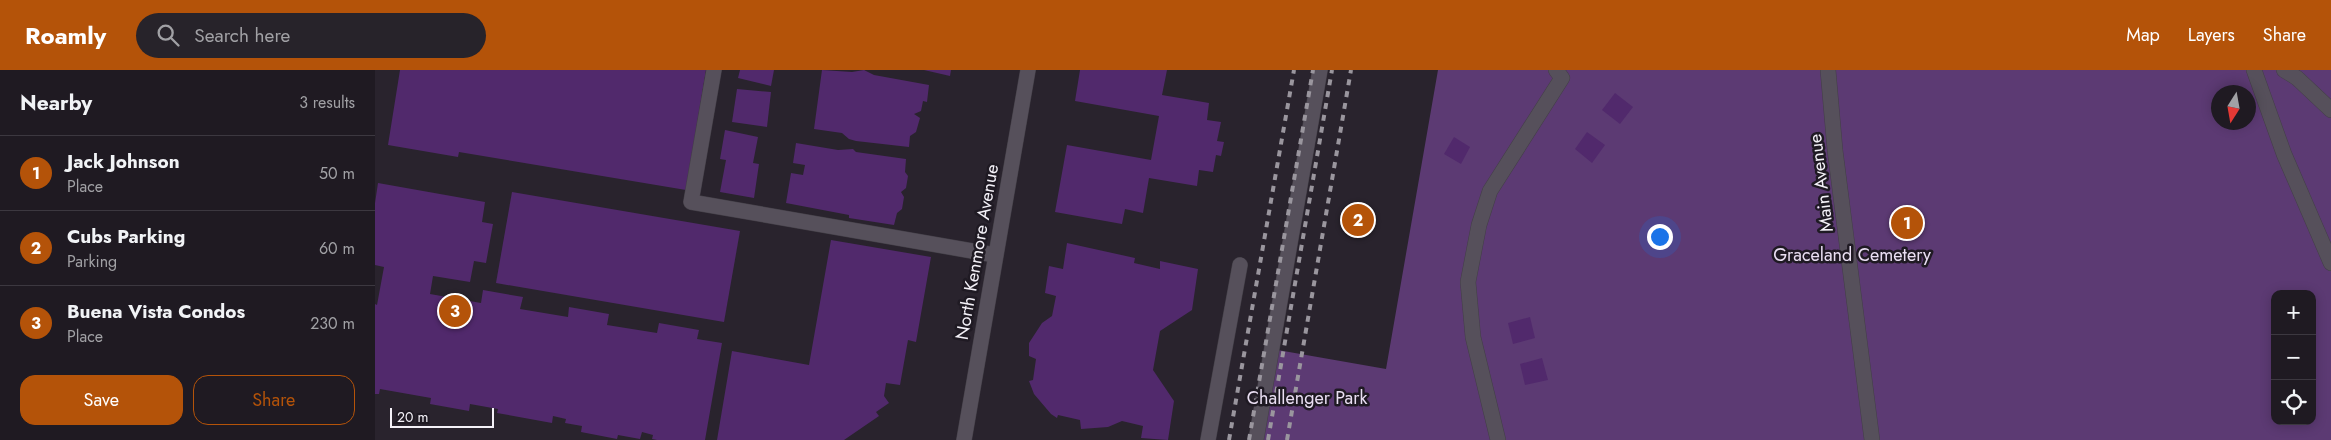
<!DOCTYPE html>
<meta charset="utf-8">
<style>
:root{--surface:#1f1a22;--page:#27232a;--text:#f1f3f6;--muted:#a1a1a5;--line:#3c3840;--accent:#b45309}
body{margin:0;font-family:Jost,sans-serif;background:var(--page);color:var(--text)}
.controls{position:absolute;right:15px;bottom:15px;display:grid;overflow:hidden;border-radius:10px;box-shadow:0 2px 12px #0003}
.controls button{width:45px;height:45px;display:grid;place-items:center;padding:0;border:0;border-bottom:1px solid var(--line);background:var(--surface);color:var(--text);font:25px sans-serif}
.compass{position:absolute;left:1836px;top:15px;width:45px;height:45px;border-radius:50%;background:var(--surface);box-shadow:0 2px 12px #0003;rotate:191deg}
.scale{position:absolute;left:15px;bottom:12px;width:104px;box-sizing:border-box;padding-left:5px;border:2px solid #f4f1f8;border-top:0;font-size:14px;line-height:18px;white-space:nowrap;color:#f4f1f8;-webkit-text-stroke:4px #1f1a23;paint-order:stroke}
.you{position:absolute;left:1284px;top:166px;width:18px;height:18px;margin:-12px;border:4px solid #fff;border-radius:50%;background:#1a73e8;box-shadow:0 0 0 8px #1a73e833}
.badge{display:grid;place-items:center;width:32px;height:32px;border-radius:50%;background:var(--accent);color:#fff;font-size:16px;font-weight:700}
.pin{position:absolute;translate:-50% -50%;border:2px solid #fff;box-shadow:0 1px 5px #0006}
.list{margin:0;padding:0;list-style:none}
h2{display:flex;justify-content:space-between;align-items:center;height:65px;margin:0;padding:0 20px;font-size:21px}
h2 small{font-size:16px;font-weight:400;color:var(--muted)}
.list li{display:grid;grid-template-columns:32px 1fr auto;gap:15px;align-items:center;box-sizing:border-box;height:75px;padding:0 20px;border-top:1px solid var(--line)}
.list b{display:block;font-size:19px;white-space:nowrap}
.list p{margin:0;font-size:16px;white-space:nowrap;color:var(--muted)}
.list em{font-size:16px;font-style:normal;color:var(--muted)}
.actions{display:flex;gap:10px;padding:15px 20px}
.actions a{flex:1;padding:11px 0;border:1px solid var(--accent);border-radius:15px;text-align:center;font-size:18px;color:var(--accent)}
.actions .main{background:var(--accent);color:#fff}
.icon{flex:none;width:28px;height:28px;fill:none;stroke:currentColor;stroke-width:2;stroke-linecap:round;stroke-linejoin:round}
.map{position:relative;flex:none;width:1956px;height:370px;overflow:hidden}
header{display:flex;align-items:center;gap:30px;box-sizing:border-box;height:70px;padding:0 25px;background:var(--accent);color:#fff}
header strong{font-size:24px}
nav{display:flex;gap:28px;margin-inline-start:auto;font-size:18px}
.search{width:350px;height:45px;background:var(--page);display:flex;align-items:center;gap:12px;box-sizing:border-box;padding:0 18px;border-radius:28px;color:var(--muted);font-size:19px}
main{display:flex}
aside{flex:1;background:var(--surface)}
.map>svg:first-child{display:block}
</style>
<header>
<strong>Roamly</strong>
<div class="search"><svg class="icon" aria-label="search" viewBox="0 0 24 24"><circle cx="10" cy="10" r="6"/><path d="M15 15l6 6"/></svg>Search here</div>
<nav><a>Map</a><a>Layers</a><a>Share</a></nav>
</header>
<main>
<aside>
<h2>Nearby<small>3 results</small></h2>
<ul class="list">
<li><span class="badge">1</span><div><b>Jack Johnson</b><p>Place</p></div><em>50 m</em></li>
<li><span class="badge">2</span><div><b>Cubs Parking</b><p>Parking</p></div><em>60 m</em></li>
<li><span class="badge">3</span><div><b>Buena Vista Condos</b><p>Place</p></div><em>230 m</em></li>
</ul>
<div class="actions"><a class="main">Save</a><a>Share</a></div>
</aside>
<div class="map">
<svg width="1956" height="370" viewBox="0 0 1956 370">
<rect width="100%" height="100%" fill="#29232d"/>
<!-- green -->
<path fill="#5c3a73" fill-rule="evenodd" d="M1063 0H1956V370H881L897 279 1011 299ZM1844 22H1874V52H1844ZM1900 224H1937V351H1900Z"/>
<!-- building -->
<g fill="#51296c">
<polygon points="25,0 331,0 311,120 84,82 83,87 13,75"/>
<polygon points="365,0 399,0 396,16 363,8"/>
<polygon points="447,0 477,2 489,0 499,5 554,15 552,32 548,31 546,41 539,44 545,48 541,62 535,66 534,77 481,71 474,69 467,63 439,59"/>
<polygon points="549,0 576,0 575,6"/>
<polygon points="705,0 792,0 787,25 834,33 832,50 846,52 842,71 849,72 846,86 841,85 838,102 824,100 822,116 774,108 768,143 750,139 747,154 680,142 692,75 776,90 784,46 700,31"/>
<polygon points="362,19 396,22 392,57 357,52"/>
<polygon points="1240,23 1258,37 1245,54 1227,40"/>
<polygon points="350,60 383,67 378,93 384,94 379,128 345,122 351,90 345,89"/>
<polygon points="1212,62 1230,75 1217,93 1200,79"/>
<polygon points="1079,67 1095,77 1086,94 1069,84"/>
<polygon points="421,73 463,80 478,79 481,82 531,89 530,102 533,106 531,118 526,122 529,127 527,139 522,143 519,155 474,148 474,145 411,133 416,103 428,105 430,95 418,93"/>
<polygon points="3,113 110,132 107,152 118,154 111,193 99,191 95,212 58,206 55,224 106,233 108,220 148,227 145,239 193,247 194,237 234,244 232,255 282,263 284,253 324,260 322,269 347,273 330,370 282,370 277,369 278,365 267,362 265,369 243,365 242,369 206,362 207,356 190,353 191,349 178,346 177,353 122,343 123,339 95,334 94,341 55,334 56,328 5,319 4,324 0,324 0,234 2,235 9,197 0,195 0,133"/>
<polygon points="137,122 365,161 349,252 121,213"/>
<polygon points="456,170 556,187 541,272 533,270 525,315 511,313 509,326 514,333 501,342 504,346 469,370 342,370 357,281 434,295"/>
<polygon points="692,173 760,188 759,193 785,199 785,191 823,199 817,240 785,261 778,300 799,331 793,370 766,368 768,356 747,351 733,357 706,359 705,350 683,345 682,348 676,344 659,324 654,311 658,310 661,289 654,286 654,273 667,253 677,246 681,226 670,223 674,196 688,199"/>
<polygon points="1155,247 1160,268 1138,274 1133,253"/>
<polygon points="1167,288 1173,310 1150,315 1145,294"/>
</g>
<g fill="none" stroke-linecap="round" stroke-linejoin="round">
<defs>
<g id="lane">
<polyline points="339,0 316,132 620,185"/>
<polyline points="1453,0 1460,80 1497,370"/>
<polyline points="1879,0 1909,84 1956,193"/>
<polyline points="1909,0 1922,8 1956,40"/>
<polyline points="833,370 865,195"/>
<polyline points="881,370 945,0"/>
<polyline points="1123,370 1098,267 1093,212 1104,155 1115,121 1187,8 1181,0"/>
</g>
<polyline id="street" points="589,370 653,0"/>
</defs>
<!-- lane casing -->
<use href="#lane" stroke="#433f47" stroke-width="16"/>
<!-- street casing -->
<use href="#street" stroke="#433f47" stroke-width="16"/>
<!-- lane -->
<use href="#lane" stroke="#56505b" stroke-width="15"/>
<!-- street -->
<use href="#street" stroke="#56505b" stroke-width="15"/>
<!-- rail -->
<g stroke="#9a969e" stroke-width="4" stroke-dasharray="6 6" stroke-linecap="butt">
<polyline points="854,370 919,0"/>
<polyline points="874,370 938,0"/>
<polyline points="893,370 957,0"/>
<polyline points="912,370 976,0"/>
</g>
</g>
<g text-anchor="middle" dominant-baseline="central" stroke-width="5" stroke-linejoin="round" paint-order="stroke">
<!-- street labels -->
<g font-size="18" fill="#f4f1f8" stroke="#1f1a23">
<text transform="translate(1446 113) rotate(-97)">Main Avenue</text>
<text transform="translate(602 182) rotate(-80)">North Kenmore Avenue</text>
</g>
<!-- park labels -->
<g font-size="18" fill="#eadff3" stroke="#1f1a23">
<text x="1477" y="185">Graceland Cemetery</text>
<text x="932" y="328">Challenger Park</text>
</g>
</g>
</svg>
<div class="controls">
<button>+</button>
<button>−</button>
<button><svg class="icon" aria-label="locate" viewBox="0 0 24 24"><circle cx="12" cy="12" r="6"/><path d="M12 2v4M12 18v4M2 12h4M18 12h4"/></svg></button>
</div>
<svg class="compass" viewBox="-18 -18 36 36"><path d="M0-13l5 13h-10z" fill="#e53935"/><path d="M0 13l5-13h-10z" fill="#a1a1a5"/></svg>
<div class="scale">20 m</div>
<div class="you"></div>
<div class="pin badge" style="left:1532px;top:153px">1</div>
<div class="pin badge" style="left:983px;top:150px">2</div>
<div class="pin badge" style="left:80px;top:241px">3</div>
</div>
</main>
